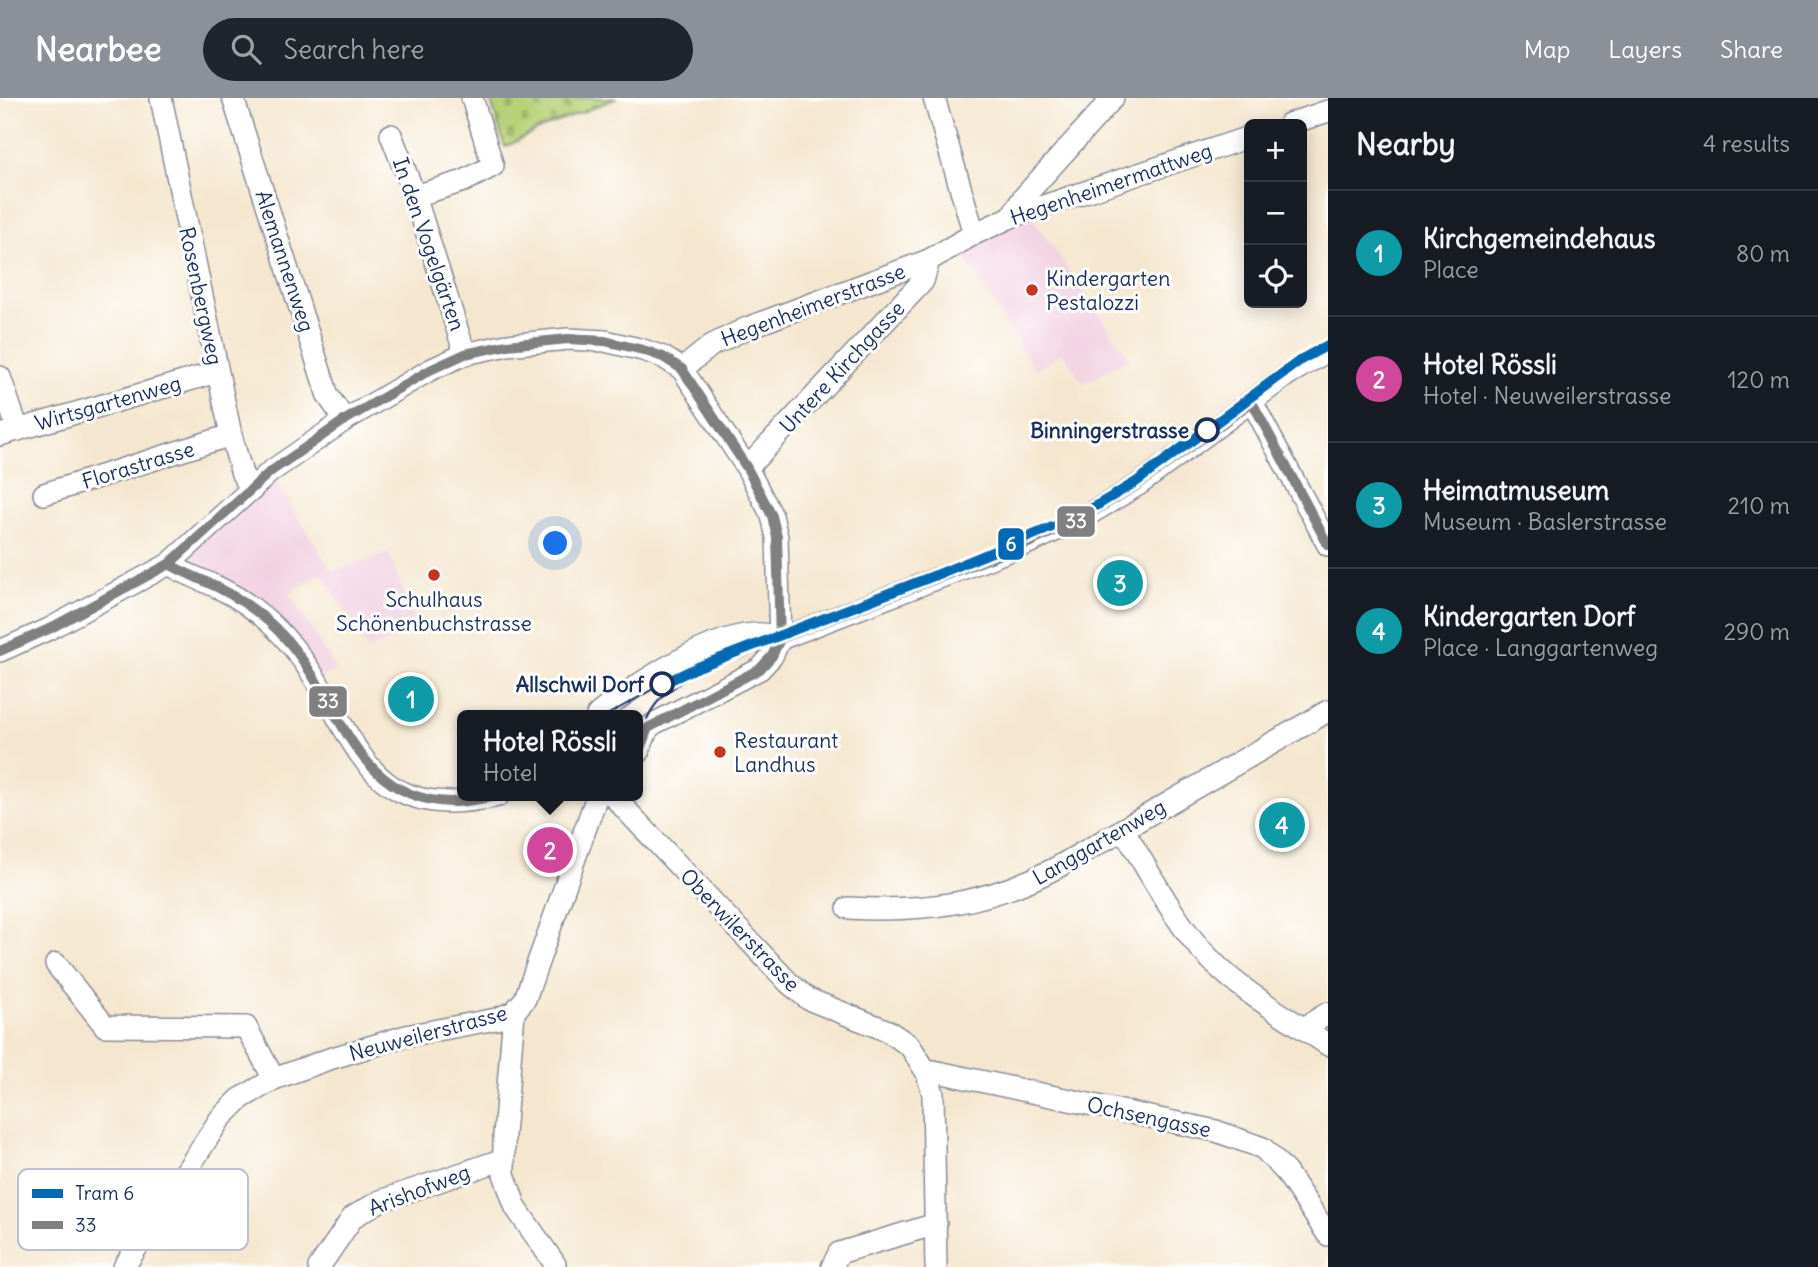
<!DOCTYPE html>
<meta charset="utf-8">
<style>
:root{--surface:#171b24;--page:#20242c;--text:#f1f3f6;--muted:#9ea1a6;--line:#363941;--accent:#8c9099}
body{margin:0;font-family:Delius,sans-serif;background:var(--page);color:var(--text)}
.controls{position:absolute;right:21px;top:21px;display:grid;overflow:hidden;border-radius:10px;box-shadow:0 4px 18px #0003}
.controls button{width:63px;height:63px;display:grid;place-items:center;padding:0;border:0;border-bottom:2px solid var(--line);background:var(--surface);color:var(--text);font:35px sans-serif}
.you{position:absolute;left:556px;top:446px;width:24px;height:24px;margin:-18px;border:5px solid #fff;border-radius:50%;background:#1a73e8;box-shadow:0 0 0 10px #1a73e833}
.badge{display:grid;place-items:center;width:46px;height:46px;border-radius:50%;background:var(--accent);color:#fff;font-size:23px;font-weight:700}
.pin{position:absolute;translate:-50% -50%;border:4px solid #fff;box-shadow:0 2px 7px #0006}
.popup{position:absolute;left:457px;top:612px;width:186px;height:91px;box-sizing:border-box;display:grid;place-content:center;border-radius:10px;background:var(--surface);filter:drop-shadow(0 2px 5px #0005);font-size:23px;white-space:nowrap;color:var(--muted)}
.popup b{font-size:26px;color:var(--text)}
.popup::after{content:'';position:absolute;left:50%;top:100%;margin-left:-14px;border:14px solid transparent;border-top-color:var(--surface)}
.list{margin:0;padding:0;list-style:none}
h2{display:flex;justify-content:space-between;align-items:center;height:91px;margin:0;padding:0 28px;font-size:30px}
h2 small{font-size:23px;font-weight:400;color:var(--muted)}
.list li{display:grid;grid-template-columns:46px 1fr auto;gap:21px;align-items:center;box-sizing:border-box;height:126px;padding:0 28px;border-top:2px solid var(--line)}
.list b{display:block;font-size:26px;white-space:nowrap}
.list p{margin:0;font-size:23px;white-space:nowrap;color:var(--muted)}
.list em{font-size:23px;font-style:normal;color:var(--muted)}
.icon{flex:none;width:38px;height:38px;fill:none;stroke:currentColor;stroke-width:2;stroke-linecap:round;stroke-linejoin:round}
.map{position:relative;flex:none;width:1328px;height:1169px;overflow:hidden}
header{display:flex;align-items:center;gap:42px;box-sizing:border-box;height:98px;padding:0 35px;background:var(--accent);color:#fff}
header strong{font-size:33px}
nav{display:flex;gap:38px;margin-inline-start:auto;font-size:24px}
.search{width:490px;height:63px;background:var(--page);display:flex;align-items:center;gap:18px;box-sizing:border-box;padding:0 24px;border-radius:38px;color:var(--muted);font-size:26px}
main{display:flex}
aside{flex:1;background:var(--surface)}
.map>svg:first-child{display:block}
</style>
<header>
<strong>Nearbee</strong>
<div class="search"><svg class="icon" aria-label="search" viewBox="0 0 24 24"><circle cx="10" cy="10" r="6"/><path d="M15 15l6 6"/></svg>Search here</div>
<nav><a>Map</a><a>Layers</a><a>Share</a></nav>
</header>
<main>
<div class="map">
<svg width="1328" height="1169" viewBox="0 0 1328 1169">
<defs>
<pattern id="cemetery-stones" width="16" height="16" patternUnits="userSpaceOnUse" patternTransform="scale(1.75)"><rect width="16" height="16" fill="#b7d176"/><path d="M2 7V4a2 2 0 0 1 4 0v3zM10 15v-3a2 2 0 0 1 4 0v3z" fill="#9db468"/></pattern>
</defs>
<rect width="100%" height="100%" fill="#fff"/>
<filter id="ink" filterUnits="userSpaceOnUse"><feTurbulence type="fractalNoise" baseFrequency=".0143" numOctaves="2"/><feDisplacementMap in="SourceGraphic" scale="14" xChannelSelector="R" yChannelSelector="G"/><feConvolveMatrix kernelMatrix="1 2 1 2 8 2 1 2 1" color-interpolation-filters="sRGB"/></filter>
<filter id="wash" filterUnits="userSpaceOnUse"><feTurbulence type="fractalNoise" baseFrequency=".00686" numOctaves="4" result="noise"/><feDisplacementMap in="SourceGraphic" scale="28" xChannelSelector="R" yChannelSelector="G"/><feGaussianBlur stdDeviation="1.57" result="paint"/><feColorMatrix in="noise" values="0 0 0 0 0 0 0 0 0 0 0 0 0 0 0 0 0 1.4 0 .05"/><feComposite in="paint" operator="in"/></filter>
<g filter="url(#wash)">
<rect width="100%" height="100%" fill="#f5e7cf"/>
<!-- built -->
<g fill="#f2cfe0">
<polygon points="1028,113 1129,260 1084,286 1063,255 1035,272 956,146"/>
<polygon points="270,374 332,473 389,455 417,530 369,553 322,475 290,495 336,571 316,585 292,549 169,466"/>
</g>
<!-- cemetery -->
<polygon fill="url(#cemetery-stones)" stroke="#69806a" stroke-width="2" points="490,0 617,0 538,32 505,49"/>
</g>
<g filter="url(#ink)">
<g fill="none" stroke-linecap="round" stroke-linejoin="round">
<defs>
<g id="minor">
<polyline points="161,0 231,337 242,376 252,392"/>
<polyline points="233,0 328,298 345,322"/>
<polyline points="934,0 974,136"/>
<polyline points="1289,26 1328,13"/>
<polyline points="391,37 415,98 465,256"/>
<polyline points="415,98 464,83 493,68 472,0"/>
<polyline points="1011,119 1023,100 1113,0"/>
<polyline points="682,271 712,247 747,230 929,162 974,136 1011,119 1249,39"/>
<polyline points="0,279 18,332"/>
<polyline points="1252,304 1328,447"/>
<polyline points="0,337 217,274"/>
<polyline points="747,370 923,183 929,162"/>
<polyline points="44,396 231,337"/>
<path d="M169 466C184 476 201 481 217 489 245 502 272 524 292 548 360 632 357 729 498 698"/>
<polyline points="780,541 1024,447 1081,421 1138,387 1287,277 1328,253"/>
<polyline points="0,553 49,531 169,466 270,374 345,322 430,272 465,256 507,247 568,241 605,243 643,252 663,259 682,271 747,370 772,418 777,439 780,541 772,558 760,571 655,625 648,630 638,655"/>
<path d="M597 617C631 589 737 516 780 541"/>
<polyline points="613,698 789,885 808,901 888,933 910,948 927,975 933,996 936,1169"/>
<path d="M1123 731C1148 771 1177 829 1210 861 1245 897 1288 919 1328 947"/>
<path d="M848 810C925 814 987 806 1056 770L1328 613"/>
<polyline points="56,866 105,928 246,929 274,981"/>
<polyline points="514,914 504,1037 504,1076 516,1110 555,1166 555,1169"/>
<polyline points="1304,930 1328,915"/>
<polyline points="927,975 933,973 1216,1033 1263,1050 1286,1074 1328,1137"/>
<polyline points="124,1169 220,1021 240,1001 274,981 329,961 406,938 496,921 514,914 525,901 597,698"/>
<polyline points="319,1169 353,1119 380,1103 504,1061"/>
<polyline points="832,1169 839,1155 936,1126"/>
</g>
</defs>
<!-- minor casing -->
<use href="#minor" stroke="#888b96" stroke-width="24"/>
<!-- minor -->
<use href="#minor" stroke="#fff" stroke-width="21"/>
<!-- tram -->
<g stroke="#1b2f5e" stroke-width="2">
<polyline points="607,617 662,586"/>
<path d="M638 661C642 647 642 632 648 619 665 582 714 570 749 557"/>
</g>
<defs>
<g id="bus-1">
<polyline points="1252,304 1328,447"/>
<path d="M169 466C184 475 201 481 217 489 243 502 266 519 285 540 340 600 353 701 450 704 466 704 483 700 498 698"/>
<polyline points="780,541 1024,447 1081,421 1138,387 1252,304"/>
<polyline points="0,553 49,531 169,466 270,374 345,322 430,272 465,256 507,247 568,241 605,243 643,252 663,259 682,271 747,370 772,418 777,439 780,541 772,558 760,571 648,630 638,655"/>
</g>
</defs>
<!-- bus-1 casing -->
<use href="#bus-1" stroke="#fff" stroke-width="16"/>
<!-- bus-1 -->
<use href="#bus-1" stroke="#808080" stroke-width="10"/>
<defs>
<polyline id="tram-1" points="662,586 698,569 936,477 1079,418 1136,384 1302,261 1328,247"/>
</defs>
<!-- tram-1 casing -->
<use href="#tram-1" stroke="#fff" stroke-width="16"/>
<!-- tram-1 -->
<use href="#tram-1" stroke="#0069b4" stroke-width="10"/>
</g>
</g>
<!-- markers -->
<g fill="#c8321e" stroke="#fff" stroke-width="2.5">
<circle cx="1032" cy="192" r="7"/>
<circle cx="434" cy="477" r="7"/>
<circle cx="720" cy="654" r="7"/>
</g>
<g fill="#fff" stroke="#1b2f5e" stroke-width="3.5">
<circle cx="1207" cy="332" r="11"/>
<circle cx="662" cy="586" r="11"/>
</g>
<g text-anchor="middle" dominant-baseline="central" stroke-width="6" stroke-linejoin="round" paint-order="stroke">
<!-- street labels -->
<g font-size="21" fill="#1b2f5e" stroke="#fff">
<text transform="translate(1111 86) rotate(-19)">Hegenheimermattweg</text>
<text transform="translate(429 146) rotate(71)">In den Vogelgärten</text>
<text transform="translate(285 163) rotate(72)">Alemannenweg</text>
<text transform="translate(201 198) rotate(78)">Rosenbergweg</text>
<text transform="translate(813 207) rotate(-21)">Hegenheimerstrasse</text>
<text transform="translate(842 269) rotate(-47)">Untere Kirchgasse</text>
<text transform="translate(108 305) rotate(-16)">Wirtsgartenweg</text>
<text transform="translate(138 367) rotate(-17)">Florastrasse</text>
<text transform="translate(1099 744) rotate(-30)">Langgartenweg</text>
<text transform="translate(740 832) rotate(46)">Oberwilerstrasse</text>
<text transform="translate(428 935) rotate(-15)">Neuweilerstrasse</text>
<text transform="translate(1149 1019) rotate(12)">Ochsengasse</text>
<text transform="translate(419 1092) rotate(-21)">Arishofweg</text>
</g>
<!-- poi labels -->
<g font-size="21" fill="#1b2f5e" stroke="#fff" text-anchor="start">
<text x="1046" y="180">Kindergarten<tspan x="1046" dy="24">Pestalozzi</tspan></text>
<text x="434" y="501" text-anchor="middle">Schulhaus<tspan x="434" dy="24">Schönenbuchstrasse</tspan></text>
<text x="734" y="642">Restaurant<tspan x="734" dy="24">Landhus</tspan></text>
</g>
<!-- stop labels -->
<g font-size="21" font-weight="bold" fill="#1b2f5e" stroke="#fff" text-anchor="end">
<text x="1189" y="332">Binningerstrasse</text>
<text x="644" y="586">Allschwil Dorf</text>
</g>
</g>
<!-- legend -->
<rect x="18" y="1071" width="230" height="81" rx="10" fill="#fff" stroke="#bbc1cf" stroke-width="2"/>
<rect x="32" y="1091" width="31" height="9" fill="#0069b4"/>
<rect x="32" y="1123" width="31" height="8" fill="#808080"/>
<g font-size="19" fill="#1b2f5e">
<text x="75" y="1102">Tram 6</text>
<text x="75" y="1134">33</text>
</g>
<g stroke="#fff" stroke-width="2.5">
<rect x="1056" y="407" width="40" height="33" rx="7" fill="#808080"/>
<rect x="997" y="429" width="28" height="34" rx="7" fill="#0069b4"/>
<rect x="308" y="587" width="40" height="33" rx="7" fill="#808080"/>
</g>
<g font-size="19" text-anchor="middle" font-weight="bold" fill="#fff">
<text x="1076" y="430">33</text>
<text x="1011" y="453">6</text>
<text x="328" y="610">33</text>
</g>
</svg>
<div class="controls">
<button>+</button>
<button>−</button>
<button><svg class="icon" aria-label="locate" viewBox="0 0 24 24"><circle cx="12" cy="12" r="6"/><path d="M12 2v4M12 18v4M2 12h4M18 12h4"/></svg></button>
</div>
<div class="you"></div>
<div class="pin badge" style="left:411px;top:601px;background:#0f9aa8">1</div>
<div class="pin badge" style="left:550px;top:752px;background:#d1479c">2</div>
<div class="popup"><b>Hotel Rössli</b>Hotel</div>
<div class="pin badge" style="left:1120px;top:485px;background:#0f9aa8">3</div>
<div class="pin badge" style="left:1282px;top:727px;background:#0f9aa8">4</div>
</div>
<aside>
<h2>Nearby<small>4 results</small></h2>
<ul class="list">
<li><span class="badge" style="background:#0f9aa8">1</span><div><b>Kirchgemeindehaus</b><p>Place</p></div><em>80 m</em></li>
<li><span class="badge" style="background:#d1479c">2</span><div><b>Hotel Rössli</b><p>Hotel · Neuweilerstrasse</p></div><em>120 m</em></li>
<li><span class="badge" style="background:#0f9aa8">3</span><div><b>Heimatmuseum</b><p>Museum · Baslerstrasse</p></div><em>210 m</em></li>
<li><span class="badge" style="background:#0f9aa8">4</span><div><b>Kindergarten Dorf</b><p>Place · Langgartenweg</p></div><em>290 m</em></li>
</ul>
</aside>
</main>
